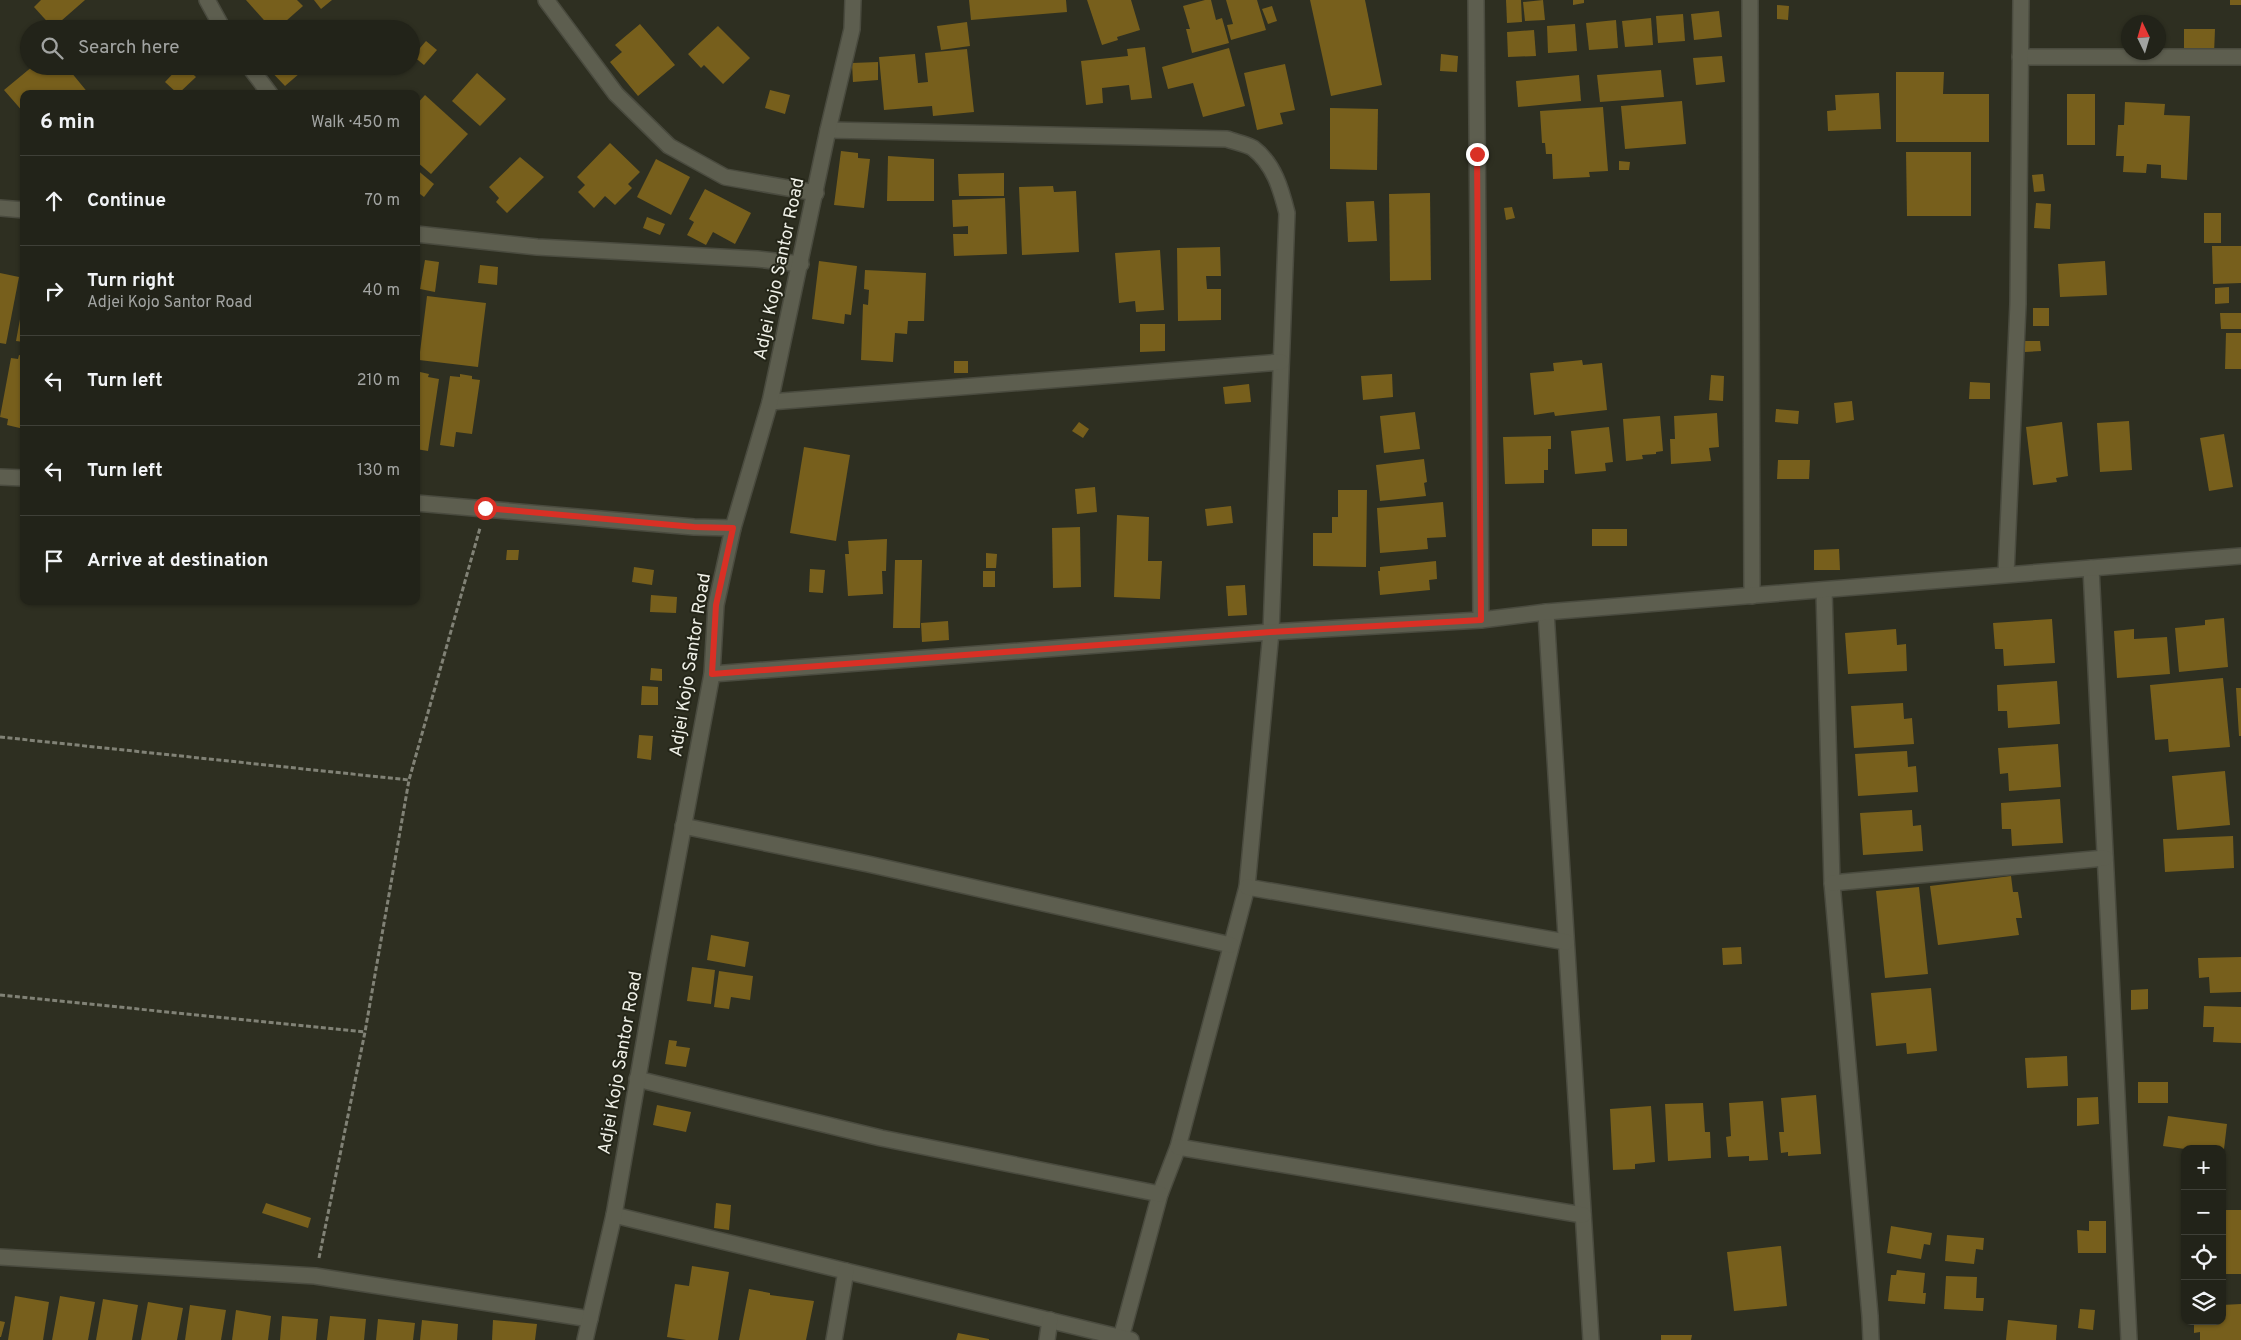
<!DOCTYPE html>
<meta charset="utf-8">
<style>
:root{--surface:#222319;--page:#2a2b22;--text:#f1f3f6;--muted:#a2a4a2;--line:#3f4038}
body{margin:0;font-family:Overpass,sans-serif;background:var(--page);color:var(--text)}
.controls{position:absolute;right:15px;bottom:15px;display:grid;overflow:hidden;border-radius:10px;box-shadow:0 1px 4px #0004}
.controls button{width:45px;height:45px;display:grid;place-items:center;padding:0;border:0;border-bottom:1px solid var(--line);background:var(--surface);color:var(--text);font:25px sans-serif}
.compass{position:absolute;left:2121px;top:15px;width:45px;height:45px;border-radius:50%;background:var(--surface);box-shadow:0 1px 4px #0004;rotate:355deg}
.stop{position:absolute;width:15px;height:15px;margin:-11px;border:4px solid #d93025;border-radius:50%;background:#fff}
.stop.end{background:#d93025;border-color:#fff;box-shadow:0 1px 5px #0008}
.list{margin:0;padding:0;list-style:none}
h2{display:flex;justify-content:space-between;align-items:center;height:65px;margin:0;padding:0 20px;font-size:21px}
h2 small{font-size:16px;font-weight:400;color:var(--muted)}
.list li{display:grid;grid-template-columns:32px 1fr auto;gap:15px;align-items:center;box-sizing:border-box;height:90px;padding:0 20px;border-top:1px solid var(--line)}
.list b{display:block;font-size:19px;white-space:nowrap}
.list p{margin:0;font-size:16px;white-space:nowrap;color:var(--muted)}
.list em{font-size:16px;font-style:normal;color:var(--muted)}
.icon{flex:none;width:28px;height:28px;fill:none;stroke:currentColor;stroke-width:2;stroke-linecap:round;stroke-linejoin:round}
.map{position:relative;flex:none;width:2241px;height:1340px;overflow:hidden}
.search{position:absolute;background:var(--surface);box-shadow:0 1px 4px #0004;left:20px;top:20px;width:400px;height:55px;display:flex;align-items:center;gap:12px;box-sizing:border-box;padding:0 18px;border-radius:28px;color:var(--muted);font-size:19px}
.panel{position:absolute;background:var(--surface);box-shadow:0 1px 4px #0004;left:20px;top:90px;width:400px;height:515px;border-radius:10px}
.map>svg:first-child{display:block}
</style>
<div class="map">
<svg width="2241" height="1340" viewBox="0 0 2241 1340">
<rect width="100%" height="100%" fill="#2e2f21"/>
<!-- building -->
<g fill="#775f1c">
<polygon points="41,0 85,0 53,28 34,7"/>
<polygon points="246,0 297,0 303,6 277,29 272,29"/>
<polygon points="314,0 332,0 321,9"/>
<polygon points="969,0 1066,0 1067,12 971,20"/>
<polygon points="1087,0 1131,0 1140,30 1117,37 1118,40 1102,45"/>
<polygon points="1205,0 1211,0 1216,20 1222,18 1229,43 1192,53 1186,29 1190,29 1183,6"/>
<polygon points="1226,0 1257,0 1266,30 1231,40 1227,25 1233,24"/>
<polygon points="1310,0 1365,0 1382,85 1331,96"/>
<polygon points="1506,0 1521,0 1522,22 1507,23"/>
<polygon points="1543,0 1545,20 1525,21 1523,2"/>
<polygon points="1573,0 1584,0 1584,3 1573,5"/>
<rect x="2230" y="0" width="11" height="5"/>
<polygon points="1777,5 1789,6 1788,20 1777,19"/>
<polygon points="1272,6 1277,21 1268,24 1262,9"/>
<polygon points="1719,11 1722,37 1694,40 1691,14"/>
<polygon points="1683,14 1685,41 1658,43 1656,16"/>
<polygon points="1651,18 1653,45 1625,47 1622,21"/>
<polygon points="1616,20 1618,48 1589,50 1586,23"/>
<polygon points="967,22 970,46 941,50 937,26"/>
<polygon points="640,24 675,65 638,96 610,62 622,52 615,45"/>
<polygon points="1575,24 1577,51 1548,53 1547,26"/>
<polygon points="718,26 750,58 723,84 704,65 701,68 688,54"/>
<polygon points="2184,29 2215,29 2214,54 2184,54"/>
<polygon points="1534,30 1536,56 1508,57 1507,32"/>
<polygon points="426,41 437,50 424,65 413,56"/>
<polygon points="1145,47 1152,98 1131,100 1129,85 1102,88 1103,103 1086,105 1081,61 1128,56 1127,49"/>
<polygon points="1229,48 1245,106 1203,117 1193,83 1168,89 1162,67"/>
<polygon points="967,49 974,112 933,116 932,106 884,110 879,57 915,54 918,83 928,82 925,53"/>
<polygon points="1441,54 1458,56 1457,72 1440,71"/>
<polygon points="1722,56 1725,82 1696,85 1693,58"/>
<polygon points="878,62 878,80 853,82 852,63"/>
<polygon points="1285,64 1295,110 1280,113 1283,124 1257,130 1244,73"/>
<polygon points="33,66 66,66 89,94 24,94 24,113 4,90"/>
<polygon points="180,66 184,66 196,77 178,94 165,82"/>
<polygon points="215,66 227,66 229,68 222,74"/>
<polygon points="266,66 293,66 300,73 285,86"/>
<polygon points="1661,70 1664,97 1600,102 1597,75"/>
<polygon points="1896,72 1944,72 1943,94 1989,94 1989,142 1896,142"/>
<polygon points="477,73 506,99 480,126 452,101"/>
<polygon points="1579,75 1581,101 1518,107 1516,81"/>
<polygon points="770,90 790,95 785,114 765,108"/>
<polygon points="1879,93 1881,129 1828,131 1827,111 1836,110 1835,95"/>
<rect x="2067" y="94" width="28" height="51"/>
<polygon points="425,95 468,134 431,174 416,161 416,105"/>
<polygon points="1682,101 1686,144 1625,149 1621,106"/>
<polygon points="2125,102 2165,104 2164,115 2190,116 2187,180 2161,178 2161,165 2147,164 2146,173 2123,172 2124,156 2116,156 2118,125 2124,125"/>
<polygon points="1603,107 1608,171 1589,172 1590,177 1553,179 1552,154 1546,154 1545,143 1542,143 1540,111"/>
<polygon points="1330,108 1378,109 1377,170 1330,169"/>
<polygon points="610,143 640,172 628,184 632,188 615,205 605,196 594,208 578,192 585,185 577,177"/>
<polygon points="841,151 858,153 858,158 870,159 864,208 834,205"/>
<polygon points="1906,152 1971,152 1971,216 1907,216"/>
<polygon points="888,156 934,159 934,201 887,201"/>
<polygon points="520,157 544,177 507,213 496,202 499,198 489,187"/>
<polygon points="656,159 690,177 671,215 637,197"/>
<polygon points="1619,161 1630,162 1629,170 1619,170"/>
<polygon points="416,169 434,184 424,197 416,191"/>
<polygon points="1004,173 1004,196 959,196 958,174"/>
<polygon points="2043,174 2045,191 2034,192 2032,175"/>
<polygon points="1053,186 1054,192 1076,191 1079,252 1022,255 1019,187"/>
<polygon points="705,189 751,213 735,244 713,232 706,245 687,235 694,222 689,219"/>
<polygon points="1430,193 1431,280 1390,281 1389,194"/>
<polygon points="1005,198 1007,254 954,256 953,234 968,234 968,226 953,227 952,200"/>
<polygon points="1374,201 1377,241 1348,242 1346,202"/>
<polygon points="2036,203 2051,204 2050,229 2034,228"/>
<polygon points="1512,207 1515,218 1506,220 1504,208"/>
<rect x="2204" y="213" width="17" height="30"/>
<polygon points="647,217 665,224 660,235 643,228"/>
<polygon points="2212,246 2241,246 2241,283 2213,284"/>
<polygon points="1220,247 1221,276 1206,276 1207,289 1221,289 1221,320 1178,321 1177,248"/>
<polygon points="1160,250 1164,310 1136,312 1135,301 1119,303 1115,253"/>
<polygon points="425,260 439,262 435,292 420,289"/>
<polygon points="819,261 857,266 851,315 845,314 844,324 812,319"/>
<polygon points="2105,261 2107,295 2060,297 2058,264"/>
<polygon points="480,265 498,267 497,285 478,283"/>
<polygon points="865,270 926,273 924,321 908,321 907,334 895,333 893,362 861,360 863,304 868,305 869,290 864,289"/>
<polygon points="0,273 19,277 6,344 0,343"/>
<polygon points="2229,287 2229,303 2215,304 2215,288"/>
<polygon points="427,296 486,303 478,367 419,360"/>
<polygon points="23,303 24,303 24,342 16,341"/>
<rect x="2033" y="308" width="16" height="18"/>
<polygon points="2220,313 2241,313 2241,329 2221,329"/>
<polygon points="1140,324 1165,324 1165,351 1140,352"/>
<polygon points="2226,333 2241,333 2241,369 2225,369"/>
<polygon points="2025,341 2040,341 2041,351 2025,352"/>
<polygon points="19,355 24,356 24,429 7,425 8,419 0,417 11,358 18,359"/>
<polygon points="1582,360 1583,365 1602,363 1607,410 1555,416 1554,412 1534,415 1530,373 1554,371 1553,363"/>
<rect x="954" y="361" width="14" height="12"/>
<polygon points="420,372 429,374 428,377 439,379 428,451 416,449 416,375 419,376"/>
<polygon points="460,374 472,376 472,379 480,380 472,434 456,432 454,447 440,445 450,376 460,377"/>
<polygon points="1392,374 1393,397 1363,400 1361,376"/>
<polygon points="1711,375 1724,376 1723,401 1709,400"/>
<polygon points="1970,382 1990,383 1990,399 1969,399"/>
<polygon points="1249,384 1251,402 1225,404 1223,387"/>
<polygon points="1852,401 1854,420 1836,423 1834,403"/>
<polygon points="1776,409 1799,411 1798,424 1775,422"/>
<polygon points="1415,412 1420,449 1384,453 1380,416"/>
<polygon points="1717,413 1719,447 1709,448 1711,461 1671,464 1670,439 1675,439 1674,416"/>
<polygon points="1660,416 1663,451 1656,452 1656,454 1642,455 1643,459 1626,461 1623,419"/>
<polygon points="2129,421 2132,470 2100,472 2097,423"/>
<polygon points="1079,422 1089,429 1083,438 1072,431"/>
<polygon points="2062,422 2068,476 2056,478 2057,482 2033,485 2026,427"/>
<polygon points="1609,427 1613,462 1605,463 1606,471 1575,474 1571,431"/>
<polygon points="2224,434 2233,487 2209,491 2200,438"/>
<polygon points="1551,436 1551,449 1548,449 1548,470 1544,470 1544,483 1505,484 1503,437"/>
<polygon points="804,447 850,455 836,541 790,533"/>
<polygon points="1424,459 1427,482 1424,483 1426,496 1380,501 1376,465"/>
<polygon points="1778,460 1810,460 1809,479 1777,479"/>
<polygon points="1095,487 1097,512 1077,514 1075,489"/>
<polygon points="1338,490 1367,490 1366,567 1313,566 1313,533 1332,533 1332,517 1338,517"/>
<polygon points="1443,502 1446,537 1427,538 1428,549 1380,553 1377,508"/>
<polygon points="1231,506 1233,523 1207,526 1205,509"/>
<polygon points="1117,515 1149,517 1148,561 1162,561 1160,599 1114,597"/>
<polygon points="1080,527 1081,587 1053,588 1052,528"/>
<rect x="1592" y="529" width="35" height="17"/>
<polygon points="887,539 886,571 882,571 883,594 848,596 845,554 849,554 848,541"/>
<polygon points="1839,549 1840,570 1814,570 1814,550"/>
<polygon points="507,550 519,550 518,560 506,560"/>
<polygon points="986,553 997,554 996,568 986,568"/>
<polygon points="895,560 922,560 920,628 893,628"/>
<polygon points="1436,561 1437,579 1429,580 1430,590 1380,595 1378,571 1380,571 1380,567"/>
<polygon points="634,567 654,570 652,585 632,582"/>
<polygon points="810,569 825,570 823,593 809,592"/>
<rect x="983" y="571" width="12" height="16"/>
<polygon points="1245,585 1247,615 1228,616 1226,586"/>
<polygon points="651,595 677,597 676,613 650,612"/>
<polygon points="2224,618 2228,667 2179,672 2175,628 2205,625 2205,620"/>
<polygon points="2052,619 2055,663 2004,666 2003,649 1995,649 1993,623"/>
<polygon points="948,621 949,640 922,642 921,623"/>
<polygon points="1896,629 1897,645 1906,644 1907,671 1848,674 1845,633"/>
<polygon points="2134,629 2134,639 2167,637 2170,674 2117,678 2114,631"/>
<polygon points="651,668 662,669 662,681 650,680"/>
<polygon points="2223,678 2230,747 2169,752 2168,739 2155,740 2150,685"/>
<polygon points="2057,681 2060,724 2008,728 2007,711 1998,711 1997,685"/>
<polygon points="642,686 658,687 658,705 641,705"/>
<polygon points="2236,688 2241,688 2241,736 2239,736"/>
<polygon points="1903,703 1904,719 1912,718 1914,744 1854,748 1851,706"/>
<polygon points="639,735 653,736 651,760 637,758"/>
<polygon points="2058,744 2061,787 2009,791 2008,773 2000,774 1998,748"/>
<polygon points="1907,751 1908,767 1916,766 1918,792 1858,796 1855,754"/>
<polygon points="2225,771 2230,825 2177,830 2172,776"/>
<polygon points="2060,799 2063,843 2012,846 2011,829 2002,829 2001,803"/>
<polygon points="1912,810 1913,826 1921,825 1923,851 1863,855 1860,813"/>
<polygon points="2233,836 2234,868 2165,872 2163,839"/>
<polygon points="2011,876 2013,892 2018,892 2022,918 2016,918 2019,935 1938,945 1930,886"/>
<polygon points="1919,887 1928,974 1885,978 1876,891"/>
<polygon points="711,935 749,942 745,967 707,960"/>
<polygon points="1741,947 1742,964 1723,965 1722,948"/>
<polygon points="2241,957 2241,992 2210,993 2209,977 2199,978 2198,958"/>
<polygon points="692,967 715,970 711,1004 687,1001"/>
<polygon points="719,971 753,976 750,1000 731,997 729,1009 714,1007"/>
<polygon points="1931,988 1937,1051 1907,1054 1906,1043 1876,1046 1871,993"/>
<polygon points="2148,989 2148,1009 2131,1010 2131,990"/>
<polygon points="2204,1006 2241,1007 2241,1043 2213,1042 2214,1027 2203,1027"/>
<polygon points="669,1040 677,1041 676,1046 690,1048 686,1067 665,1064"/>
<polygon points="2067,1056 2068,1086 2027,1088 2025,1058"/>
<rect x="2138" y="1082" width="30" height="21"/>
<polygon points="1816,1095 1821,1154 1788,1156 1788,1152 1781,1153 1779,1132 1784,1132 1781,1098"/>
<polygon points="2098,1097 2099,1124 2077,1126 2077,1098"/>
<polygon points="1763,1101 1768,1160 1749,1161 1749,1156 1728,1157 1726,1137 1731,1136 1729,1103"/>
<polygon points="1703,1103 1705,1132 1710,1132 1711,1158 1668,1161 1665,1104"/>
<polygon points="657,1105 691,1112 686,1132 653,1125"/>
<polygon points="1651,1106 1655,1162 1635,1164 1635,1169 1613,1170 1610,1109"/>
<polygon points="2168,1116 2227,1124 2224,1149 2185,1149 2163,1146"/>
<polygon points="266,1203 311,1218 308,1228 262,1213"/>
<polygon points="716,1203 731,1205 729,1230 714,1228"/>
<rect x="2222" y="1210" width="19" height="64"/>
<polygon points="2089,1221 2106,1221 2106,1253 2078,1253 2077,1230 2089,1231"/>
<polygon points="1891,1226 1932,1233 1930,1245 1924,1244 1921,1259 1887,1253"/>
<polygon points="1947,1235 1984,1238 1983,1250 1976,1249 1974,1264 1945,1261"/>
<polygon points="1781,1246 1787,1306 1734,1311 1727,1252"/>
<polygon points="692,1266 729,1272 718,1340 686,1340 667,1337 675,1284 689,1286"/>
<polygon points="1897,1270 1925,1273 1923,1293 1926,1293 1925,1304 1888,1301 1891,1275 1896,1275"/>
<polygon points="1946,1276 1977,1277 1976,1298 1984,1298 1983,1311 1944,1309"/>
<polygon points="749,1289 770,1293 770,1295 814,1301 806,1340 739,1340"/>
<polygon points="15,1296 49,1302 43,1340 8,1340"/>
<polygon points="60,1296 95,1302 88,1340 52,1340"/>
<polygon points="103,1299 138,1305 132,1340 96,1340"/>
<polygon points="148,1302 183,1308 177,1340 141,1340"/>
<polygon points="2241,1304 2241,1340 2200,1340 2200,1332 2194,1333 2194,1321 2222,1321 2222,1305"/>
<polygon points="190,1305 226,1310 221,1340 185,1340"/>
<polygon points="2080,1309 2095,1310 2093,1330 2078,1328"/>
<polygon points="236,1310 271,1316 268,1340 232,1340"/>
<polygon points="282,1316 318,1319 316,1340 280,1340"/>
<polygon points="330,1316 366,1319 364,1340 327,1340"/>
<polygon points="378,1319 415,1323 413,1340 376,1340"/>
<polygon points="422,1320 458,1324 457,1340 420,1340"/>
<polygon points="493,1320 537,1324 535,1340 492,1340"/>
<polygon points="2008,1320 2057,1325 2056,1340 2006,1340"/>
<polygon points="0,1321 5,1322 1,1337 0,1337"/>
<polygon points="958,1333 989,1339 989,1340 956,1340"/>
<polygon points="1661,1335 1692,1335 1691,1340 1661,1340"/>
</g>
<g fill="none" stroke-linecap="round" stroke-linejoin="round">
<defs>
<g id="minor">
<polyline points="207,0 223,29"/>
<polyline points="546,0 616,94 669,146 725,177 816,193"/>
<polyline points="1476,0 1481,620"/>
<polyline points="1750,0 1752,596"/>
<polyline points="2020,57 2241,57"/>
<polyline points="249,66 270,94"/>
<path d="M828 130 1227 139C1235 142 1246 144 1253 148 1274 164 1281 189 1287 213L1271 632 1247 887 1178 1147 1160 1194 1121 1338"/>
<polyline points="0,208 24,210"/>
<polyline points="416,234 537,247 757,259 801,264"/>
<polyline points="770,402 1281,362"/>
<polyline points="0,477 24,478"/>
<polyline points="416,503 694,527 733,528"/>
<polyline points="2091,568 2129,1340"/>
<polyline points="2006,574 2018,304 2021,0"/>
<polyline points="1824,590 1832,883 1870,1316 1871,1340"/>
<polyline points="1546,612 1591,1340"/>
<polyline points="712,674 1271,632 1481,620 1546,612 2241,556"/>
<polyline points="683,826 868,864 1231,945"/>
<polyline points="1832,883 2105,858"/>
<polyline points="1247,887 1566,942"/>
<polyline points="637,1079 881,1138 1160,1194"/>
<polyline points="1178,1147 1583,1215"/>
<polyline points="614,1215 1131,1340"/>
<polyline points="0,1257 315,1276 590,1319"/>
<polyline points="585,1340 614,1215 659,957 712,674 716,605 733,528 770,402 828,130 852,29 853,0"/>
<polyline points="834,1340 846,1271"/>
<polyline points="1047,1340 1050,1320"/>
</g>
</defs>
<!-- minor casing -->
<use href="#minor" stroke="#4a4b3f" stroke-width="18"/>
<!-- path -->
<g stroke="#818276" stroke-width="3" stroke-dasharray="5 2.5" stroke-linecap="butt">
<polyline points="0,737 409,780"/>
<polyline points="0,995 365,1032"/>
<polyline points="319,1258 365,1032 409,780 480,528"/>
</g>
<!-- minor -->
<use href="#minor" stroke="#5d5e4f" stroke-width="15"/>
</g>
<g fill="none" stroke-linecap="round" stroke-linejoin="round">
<!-- route -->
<polyline stroke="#d93025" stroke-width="6" points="485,508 694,527 733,528 716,605 712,674 1271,632 1481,620 1477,154"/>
</g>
<g text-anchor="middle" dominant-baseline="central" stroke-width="4" stroke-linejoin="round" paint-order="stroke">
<!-- street labels -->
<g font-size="18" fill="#eff0e7" stroke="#242518">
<text transform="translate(780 269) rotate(-78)">Adjei Kojo Santor Road</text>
<text transform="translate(691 665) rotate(-81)">Adjei Kojo Santor Road</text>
<text transform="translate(621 1063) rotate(-80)">Adjei Kojo Santor Road</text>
</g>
</g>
</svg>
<div class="controls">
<button>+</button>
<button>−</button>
<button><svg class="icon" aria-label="locate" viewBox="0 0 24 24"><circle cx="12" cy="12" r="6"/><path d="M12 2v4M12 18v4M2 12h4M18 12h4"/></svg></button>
<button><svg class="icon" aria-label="layers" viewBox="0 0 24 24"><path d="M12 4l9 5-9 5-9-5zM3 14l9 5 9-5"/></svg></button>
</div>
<svg class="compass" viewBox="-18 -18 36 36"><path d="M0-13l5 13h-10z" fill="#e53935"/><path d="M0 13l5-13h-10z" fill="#a2a4a2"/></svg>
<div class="stop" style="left:485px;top:508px"></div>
<div class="stop end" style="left:1477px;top:154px"></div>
<div class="search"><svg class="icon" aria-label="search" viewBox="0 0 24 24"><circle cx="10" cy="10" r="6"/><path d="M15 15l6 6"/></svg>Search here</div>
<section class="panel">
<h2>6 min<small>Walk · 450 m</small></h2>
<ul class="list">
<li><svg class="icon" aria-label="ahead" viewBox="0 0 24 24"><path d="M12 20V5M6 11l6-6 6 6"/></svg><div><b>Continue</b></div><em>70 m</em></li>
<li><svg class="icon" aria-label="right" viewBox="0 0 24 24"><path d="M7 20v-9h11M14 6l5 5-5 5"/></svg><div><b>Turn right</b><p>Adjei Kojo Santor Road</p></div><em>40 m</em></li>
<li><svg class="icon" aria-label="left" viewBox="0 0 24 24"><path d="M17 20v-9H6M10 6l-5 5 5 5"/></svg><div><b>Turn left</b></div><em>210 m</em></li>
<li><svg class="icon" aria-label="left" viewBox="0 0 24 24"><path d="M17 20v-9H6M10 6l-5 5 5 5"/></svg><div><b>Turn left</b></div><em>130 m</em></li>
<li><svg class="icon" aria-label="arrive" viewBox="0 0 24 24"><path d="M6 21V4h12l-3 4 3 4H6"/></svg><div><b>Arrive at destination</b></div></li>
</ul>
</section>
</div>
